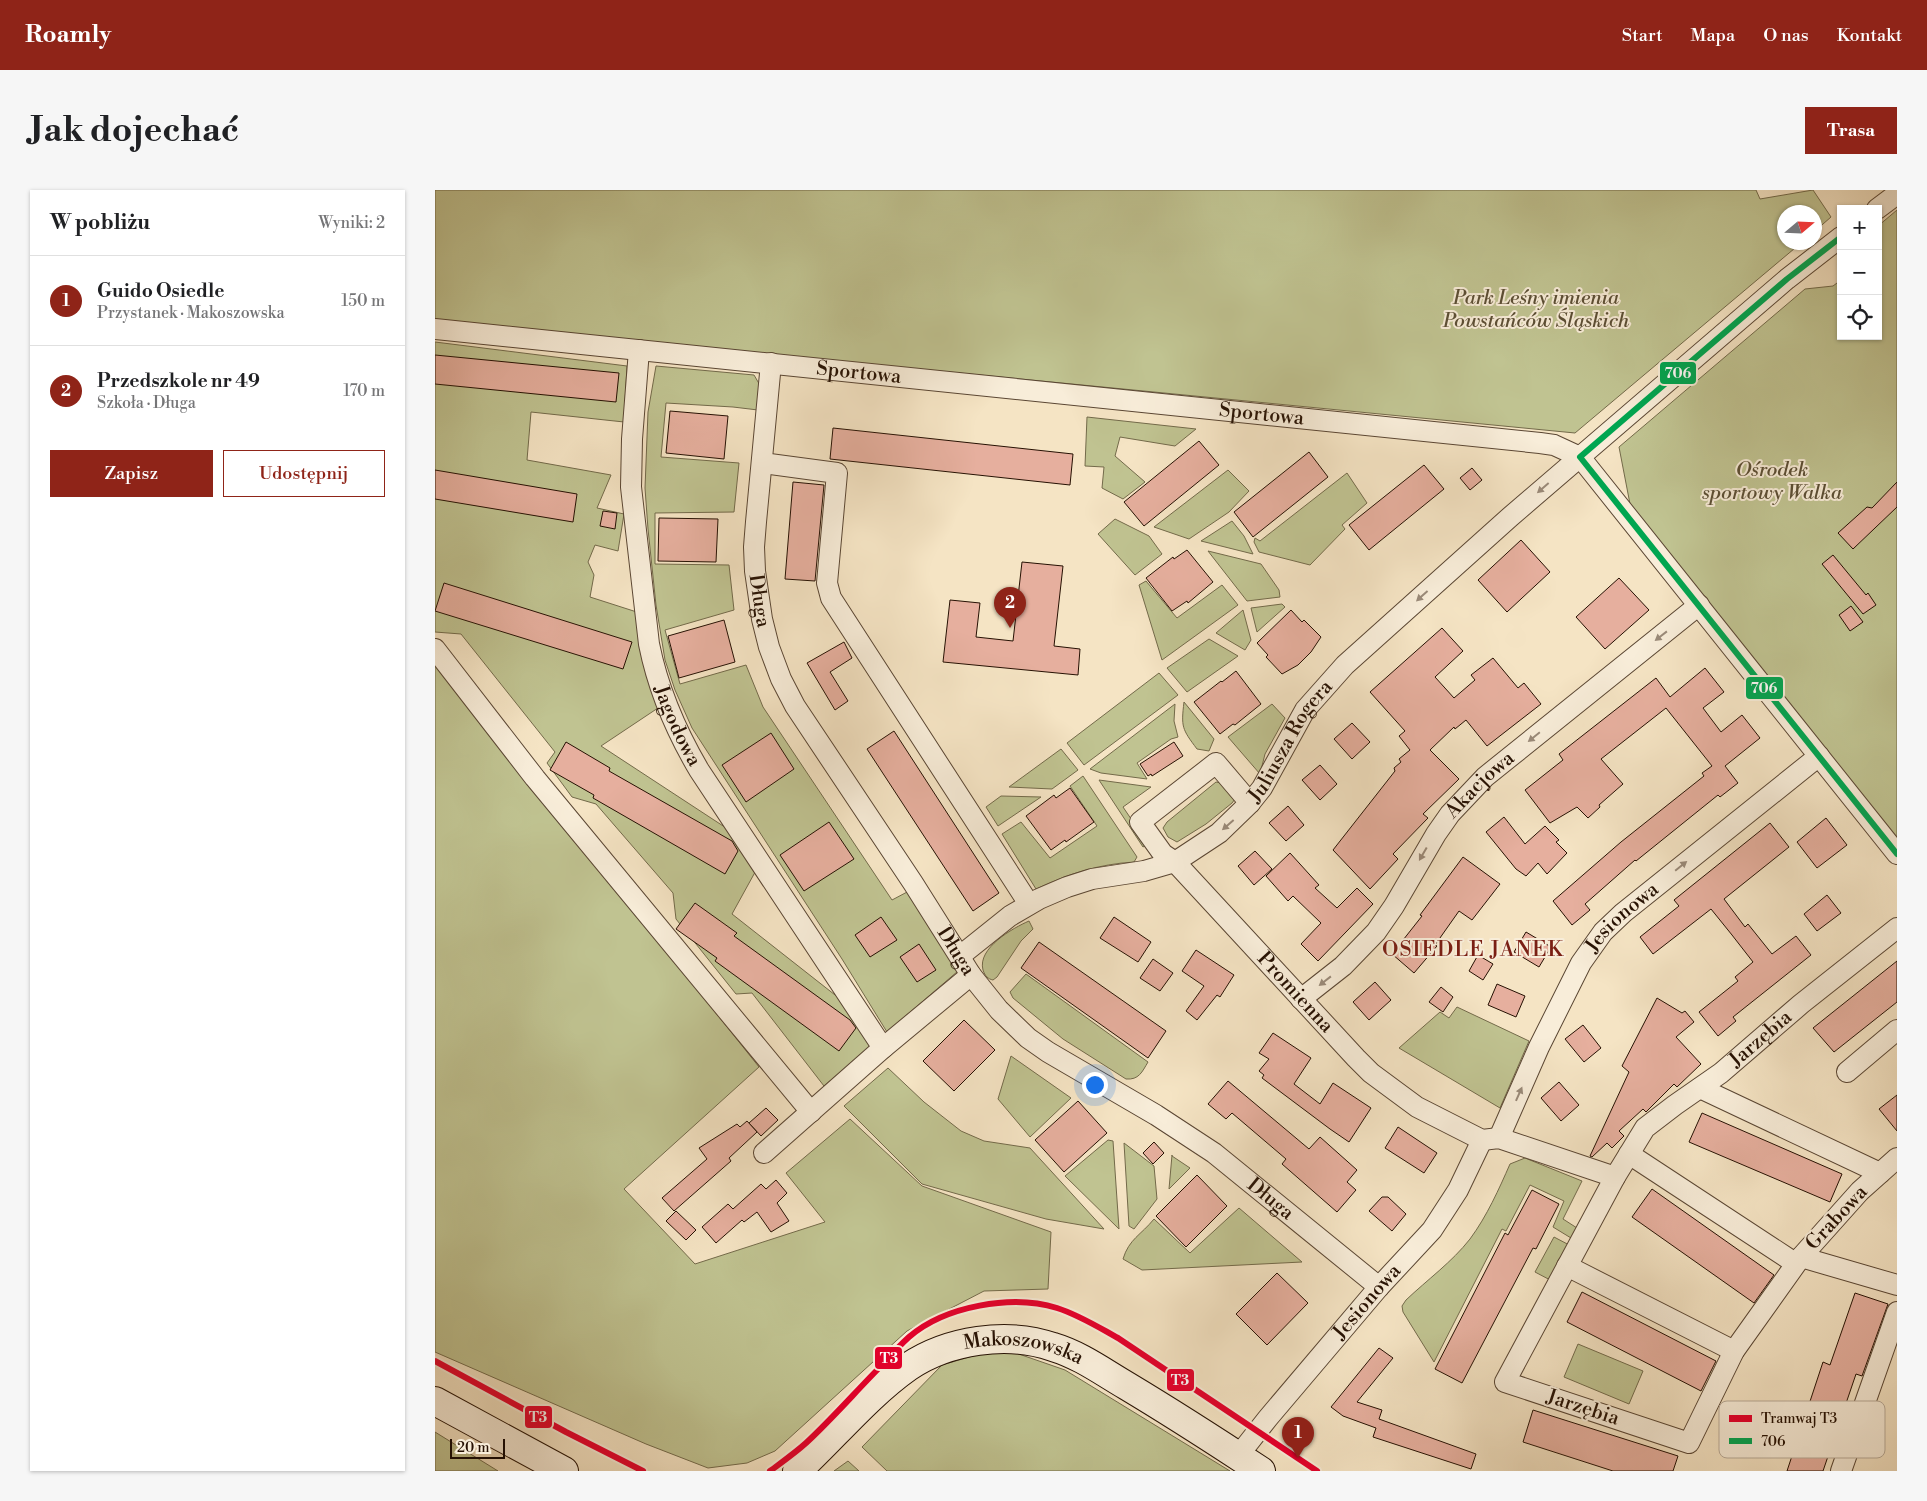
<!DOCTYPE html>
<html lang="pl">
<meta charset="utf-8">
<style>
:root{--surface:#fff;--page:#f6f6f6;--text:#202124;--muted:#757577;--line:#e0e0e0;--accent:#8f2418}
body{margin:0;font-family:"Libre Bodoni",serif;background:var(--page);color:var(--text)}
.controls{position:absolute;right:15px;top:15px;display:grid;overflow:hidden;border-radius:0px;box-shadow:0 1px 4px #0004}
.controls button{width:45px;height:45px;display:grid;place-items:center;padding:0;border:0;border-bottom:1px solid var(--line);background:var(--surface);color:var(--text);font:25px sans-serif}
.compass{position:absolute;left:1342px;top:15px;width:45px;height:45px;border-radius:50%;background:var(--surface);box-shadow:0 1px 4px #0004;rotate:71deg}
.scale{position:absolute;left:15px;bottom:12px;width:55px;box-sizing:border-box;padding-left:5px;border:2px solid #261103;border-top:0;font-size:14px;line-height:18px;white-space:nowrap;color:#261103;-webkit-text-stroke:4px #f8edd9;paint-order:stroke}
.you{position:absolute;left:659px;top:894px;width:18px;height:18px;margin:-12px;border:4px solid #fff;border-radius:50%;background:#1a73e8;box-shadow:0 0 0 8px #1a73e833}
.badge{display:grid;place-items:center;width:32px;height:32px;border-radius:50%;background:var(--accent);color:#fff;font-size:16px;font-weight:700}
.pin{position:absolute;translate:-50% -41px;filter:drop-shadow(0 1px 2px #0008)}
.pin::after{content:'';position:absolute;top:26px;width:18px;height:15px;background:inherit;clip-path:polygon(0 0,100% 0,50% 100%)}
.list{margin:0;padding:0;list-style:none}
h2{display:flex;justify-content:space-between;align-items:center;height:65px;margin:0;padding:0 20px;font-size:21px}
h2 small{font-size:16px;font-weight:400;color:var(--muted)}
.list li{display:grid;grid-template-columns:32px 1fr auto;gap:15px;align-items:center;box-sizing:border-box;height:90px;padding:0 20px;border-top:1px solid var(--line)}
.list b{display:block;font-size:19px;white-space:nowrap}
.list p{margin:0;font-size:16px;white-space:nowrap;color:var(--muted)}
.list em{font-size:16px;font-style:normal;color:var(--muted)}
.actions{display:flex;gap:10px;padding:15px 20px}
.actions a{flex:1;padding:11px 0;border:1px solid var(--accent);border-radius:0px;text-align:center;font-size:18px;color:var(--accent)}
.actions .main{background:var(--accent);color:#fff}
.icon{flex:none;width:28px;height:28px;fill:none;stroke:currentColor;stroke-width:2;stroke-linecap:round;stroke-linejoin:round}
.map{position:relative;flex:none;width:1462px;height:1281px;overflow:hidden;border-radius:0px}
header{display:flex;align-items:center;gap:30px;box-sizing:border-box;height:70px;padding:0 25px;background:var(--accent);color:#fff}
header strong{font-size:24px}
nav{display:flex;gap:28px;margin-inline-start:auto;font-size:18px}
.intro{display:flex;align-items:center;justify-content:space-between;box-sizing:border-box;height:120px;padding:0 30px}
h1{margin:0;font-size:35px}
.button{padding:12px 22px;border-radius:0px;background:var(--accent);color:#fff;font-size:18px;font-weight:700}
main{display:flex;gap:30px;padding:0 30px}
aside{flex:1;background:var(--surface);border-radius:0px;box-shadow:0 1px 4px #0004}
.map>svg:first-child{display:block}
</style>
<header>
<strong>Roamly</strong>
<nav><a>Start</a><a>Mapa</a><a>O nas</a><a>Kontakt</a></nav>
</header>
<div class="intro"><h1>Jak dojechać</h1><a class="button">Trasa</a></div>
<main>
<aside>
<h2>W pobliżu<small>Wyniki: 2</small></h2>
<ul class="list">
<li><span class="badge">1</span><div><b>Guido Osiedle</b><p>Przystanek · Makoszowska</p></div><em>150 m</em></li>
<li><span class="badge">2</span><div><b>Przedszkole nr 49</b><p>Szkoła · Długa</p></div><em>170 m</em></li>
</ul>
<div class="actions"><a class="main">Zapisz</a><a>Udostępnij</a></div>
</aside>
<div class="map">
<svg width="1462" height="1281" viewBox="0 0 1462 1281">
<rect width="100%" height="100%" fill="#f5e4c4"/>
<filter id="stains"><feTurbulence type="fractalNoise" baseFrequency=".004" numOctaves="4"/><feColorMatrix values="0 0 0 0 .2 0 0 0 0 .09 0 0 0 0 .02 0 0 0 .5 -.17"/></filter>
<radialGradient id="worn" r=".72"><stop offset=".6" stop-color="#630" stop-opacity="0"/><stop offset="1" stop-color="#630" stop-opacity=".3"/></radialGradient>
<!-- green -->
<g fill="#c0c391" stroke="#736a4a">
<polygon points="0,0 1321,0 1325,9 1378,0 1396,27 1380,41 1380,22 1350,22 1350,52 1366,53 1140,243 0,132"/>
<polygon points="1462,20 1462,649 1195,314 1184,257 1370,99 1398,96 1406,90 1406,146 1443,146 1443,36"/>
<polygon points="0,152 192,176 189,232 96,222 92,270 176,285 162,318 189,324 183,361 160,355 153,372 159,385 155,407 208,424 226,516 166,556 308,649 324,675 297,724 423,823 439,854 389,896 317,803 301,804 241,729 238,703 161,614 137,607 112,573 120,562 26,444 0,442"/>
<polygon points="221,176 319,185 326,197 323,220 298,217 231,213 226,267 304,273 299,322 220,323 220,374 294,375 299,420 230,440 245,494 311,475 328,517 457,710 474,701 523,781 452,842 407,769 257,538 240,500 230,470 221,415 213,339 210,298 213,222"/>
<polygon points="652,227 761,239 740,256 685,247 680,266 710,292 688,309 667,298 669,277 650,276"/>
<polygon points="793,280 814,301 794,322 754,349 719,337"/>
<polygon points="912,283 932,313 907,335 910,339 875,375 824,362 819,352 820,348 825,351"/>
<polygon points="680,329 714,346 727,364 700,385 663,344"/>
<polygon points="797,331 809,346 818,364 766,351"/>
<polygon points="773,361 826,374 844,400 845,407 812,411"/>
<polygon points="711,391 742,428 787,395 803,415 727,470 704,395"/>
<polygon points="847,414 850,417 822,442 816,418"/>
<polygon points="808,420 816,450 810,460 781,443"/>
<polygon points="774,449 803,466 752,502 732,478"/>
<polygon points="0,470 324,877 189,999 260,1074 390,1032 351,983 415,929 487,996 616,1042 613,1099 549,1101 472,1141 340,1261 312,1273 273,1278 211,1254 0,1162"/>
<polygon points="724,483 743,505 649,575 632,553"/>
<path d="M749 512 779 549 774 561 762 559C747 539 746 537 749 512Z"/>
<polygon points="740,514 739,531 743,547 736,549 702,573 712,589 666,583 655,579"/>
<polygon points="837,514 850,528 830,564 825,584 793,547"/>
<polygon points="626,559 643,580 617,599 574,597"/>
<path d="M648 586 702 667 699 672C664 674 633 684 601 699L567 644 586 632 615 668 662 636 635 596Z"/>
<polygon points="664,590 716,597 688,617 713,654 708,657"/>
<polygon points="781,592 786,593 800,609 797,613 771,634 742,652 733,647 728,638 732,632"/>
<polygon points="566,606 606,607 563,636 551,617"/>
<path d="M594 731 598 739 586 751 562 787 558 790C553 789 550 786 548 780 542 758 578 738 594 731Z"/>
<path d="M591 784 713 872C707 882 704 890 691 889L628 849 578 808 575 802Z"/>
<polygon points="1022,817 1094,851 1065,918 964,858 1005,822 1014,828"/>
<polygon points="576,866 636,908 595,947 563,909"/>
<polygon points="453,878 489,912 526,941 549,951 595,958 669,1039 611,1029 487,994 409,916"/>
<polygon points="673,950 678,951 684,1039 630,986"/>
<polygon points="689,953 719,976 722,1009 699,1039 694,1036"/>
<polygon points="737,966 755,978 734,999 737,965"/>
<path d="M1090 968 1147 991 1128 1029 1142 1038 1136 1048 1118 1037 1129 1011 1095 995 1071 1041 1067 1039 999 1172 968 1122 967 1116 971 1110C992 1090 1017 1072 1035 1049 1052 1026 1064 999 1075 974Z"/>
<path d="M804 1018 867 1072 707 1080 688 1069C694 1049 706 1045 719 1029L755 1063Z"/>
<polygon points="1119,1047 1138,1057 1119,1092 1100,1082"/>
<polygon points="1143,1154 1208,1181 1194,1214 1129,1187"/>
<polygon points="551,1162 578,1162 630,1180 795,1281 452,1281 427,1257 507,1175"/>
<polygon points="0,1242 63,1281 0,1281"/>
<polygon points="413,1271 424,1281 399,1281"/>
</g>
<!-- building -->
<g fill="#e6af9e" stroke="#261103">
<polygon points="0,165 184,183 181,212 0,194"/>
<polygon points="235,221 293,226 289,269 231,263"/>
<polygon points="398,238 638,264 635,295 395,269"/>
<polygon points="764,251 784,275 709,336 689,312"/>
<polygon points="874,262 893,287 818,347 799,322"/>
<polygon points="989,275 1009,299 934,360 914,335"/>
<polygon points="1037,278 1047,290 1035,300 1025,288"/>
<polygon points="0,280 142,304 138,332 0,309"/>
<polygon points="358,292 389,295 380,391 350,389"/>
<polygon points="1462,292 1462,317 1418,359 1403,343 1432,317 1437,318"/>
<polygon points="168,321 182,323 180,339 165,336"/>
<polygon points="224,328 283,329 281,372 223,371"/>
<polygon points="1086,350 1115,382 1072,422 1043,390"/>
<polygon points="752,360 778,392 753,413 752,411 737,421 711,388 738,367 739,369"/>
<polygon points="1398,365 1431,405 1433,403 1441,415 1428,424 1387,374"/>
<polygon points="587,372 628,376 619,456 645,459 643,485 508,472 515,410 545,413 541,447 578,451"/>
<polygon points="1184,388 1214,420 1170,459 1141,427"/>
<polygon points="9,393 197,452 188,479 0,421"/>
<polygon points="1416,416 1428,432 1415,441 1404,425"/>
<polygon points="856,420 867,432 869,430 886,447 876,462 863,475 847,484 831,467 833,465 822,453"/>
<polygon points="289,430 300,472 244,488 233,446"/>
<polygon points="1007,438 1028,461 1000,487 1019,508 1040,490 1036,485 1058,468 1083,498 1089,493 1106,514 1052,556 1031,530 1020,539 1019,537 995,560 1024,589 988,624 993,628 958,664 963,669 935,699 898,660 960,581 959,578 966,572 964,569 975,560 964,546 970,541 935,502"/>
<polygon points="409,452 417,468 395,482 413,511 400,520 372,473"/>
<polygon points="1270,478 1289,502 1268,518 1286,542 1307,525 1325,548 1290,576 1303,593 1285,607 1283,605 1201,671 1200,670 1150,714 1155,720 1137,735 1118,711 1186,652 1269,586 1267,583 1277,576 1231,518 1166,569 1188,594 1164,615 1165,617 1153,628 1142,617 1115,633 1090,600 1128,570 1124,564 1221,488 1235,507"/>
<polygon points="801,481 826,514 800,535 798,534 785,544 759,512 786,491 787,492"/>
<polygon points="917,533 935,552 917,569 899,549"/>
<polygon points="459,541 564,703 538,721 432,559"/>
<polygon points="336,543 359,579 311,612 287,575"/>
<polygon points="131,552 175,578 174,581 297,651 303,661 290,684 158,608 159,605 115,580"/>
<polygon points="739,552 748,566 717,586 716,584 713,586 705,574"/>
<polygon points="885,575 902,594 885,610 867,590"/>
<polygon points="635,598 659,632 631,652 630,650 616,660 591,626 619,605 621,608"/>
<polygon points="853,616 869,635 851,651 834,633"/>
<polygon points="1069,627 1090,654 1110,636 1124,650 1121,652 1132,663 1112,684 1103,673 1091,686 1081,679 1051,642"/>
<polygon points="1391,628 1412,655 1382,678 1362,652"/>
<polygon points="394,632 419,669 369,701 345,665"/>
<polygon points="1335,633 1354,657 1289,709 1310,737 1313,734 1337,764 1361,746 1376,765 1298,827 1301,831 1283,846 1264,822 1303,791 1300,787 1318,772 1297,745 1276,719 1218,764 1205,747 1244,716 1239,710"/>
<polygon points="820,661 837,679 819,695 803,676"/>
<polygon points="855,663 884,695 880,698 902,718 922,698 938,714 883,771 866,754 886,733 858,706 853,711 831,686"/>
<polygon points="1028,667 1065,694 1037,730 1024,721 1000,755 1002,756 979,783 957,764 987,726 985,725"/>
<polygon points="1392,705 1406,723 1382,741 1369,724"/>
<polygon points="260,713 302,743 299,746 415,830 421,838 404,861 280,771 282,768 241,739"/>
<polygon points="446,727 462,750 435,767 420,745"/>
<polygon points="679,727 716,752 703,772 665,748"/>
<polygon points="1091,742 1116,757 1104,777 1079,762"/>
<polygon points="604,752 731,841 713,868 586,778"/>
<polygon points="484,754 501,780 482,792 465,767"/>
<polygon points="761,760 799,785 785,807 782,805 762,830 751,821 769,796 747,781"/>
<polygon points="1043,765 1058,774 1048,790 1034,781"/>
<polygon points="718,769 738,783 725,801 705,788"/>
<polygon points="1462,771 1462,812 1399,862 1378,838"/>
<polygon points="940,792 956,810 934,830 918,812"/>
<polygon points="1062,794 1090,806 1081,827 1053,815"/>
<polygon points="1006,797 1018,807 1008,822 994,812"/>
<polygon points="1222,808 1247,823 1250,821 1259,832 1241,847 1266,874 1242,897 1239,894 1211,922 1208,919 1184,941 1189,946 1177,958 1172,953 1157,967 1155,966 1194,882 1187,876"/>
<polygon points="529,830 560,860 519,901 488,871"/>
<polygon points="1148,835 1166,858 1149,872 1130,849"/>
<polygon points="838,843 876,868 859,894 885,914 898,893 936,918 914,952 895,939 827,888 829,885 824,881 834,869 824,863"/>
<polygon points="793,891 874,959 885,947 922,980 912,992 921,1000 902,1022 847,974 851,969 797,923 791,929 773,914"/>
<polygon points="1124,892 1144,915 1126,931 1106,908"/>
<polygon points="1462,905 1462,941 1444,919"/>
<polygon points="643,911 672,943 629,982 600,950"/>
<polygon points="331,918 343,930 326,946 314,933"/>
<polygon points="1267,923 1407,984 1395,1012 1254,952"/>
<polygon points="312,931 322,942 294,968 296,971 239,1021 227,1008 272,969 264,958 302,934 305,937"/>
<polygon points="963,937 1002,963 989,983 950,958"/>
<polygon points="719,952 729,963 718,974 708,963"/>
<polygon points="762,985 792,1016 751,1057 721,1026"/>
<polygon points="341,990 352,1003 342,1013 354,1031 336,1042 322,1022 309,1032 307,1030 281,1053 267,1037 293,1014 298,1019 326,994 331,999"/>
<polygon points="1217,999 1339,1085 1319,1113 1197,1027"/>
<polygon points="1097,1000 1124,1014 1101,1059 1098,1058 1027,1193 1000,1179 1070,1043 1073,1045"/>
<polygon points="947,1007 953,1007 971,1024 957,1041 934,1021"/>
<polygon points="241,1021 261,1040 251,1050 231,1031"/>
<polygon points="842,1083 873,1113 832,1155 801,1124"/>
<polygon points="1147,1102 1281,1171 1266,1201 1132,1132"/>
<polygon points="1420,1103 1453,1114 1427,1186 1421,1184 1388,1281 1352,1281 1388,1172 1395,1175"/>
<polygon points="944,1158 958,1168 922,1212 947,1220 944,1229 1041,1264 1036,1279 938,1247 941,1238 908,1226 896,1217"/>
<polygon points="1098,1220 1243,1266 1238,1281 1178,1281 1088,1252"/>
</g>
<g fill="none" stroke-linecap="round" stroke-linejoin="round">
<defs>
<g id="minor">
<polyline points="1442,19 1462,4"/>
<path id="s1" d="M0 139 1105 253 1119 255 1145 267 1462 664"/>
<path id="s2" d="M204 160 197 249 196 297 214 454C223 499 241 541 264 580L448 858"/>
<path id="s3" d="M336 173 321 332 319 357 320 381 327 429 334 457 346 489 360 516 478 693 536 785 564 820 593 848 613 862 721 925 779 963 944 1097"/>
<polyline points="327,273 402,283 392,393 396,408 594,714"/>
<polyline points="0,459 100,588 376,922"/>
<path id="s4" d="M815 613 781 573 705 632 728 664 740 672 921 868 936 883 982 917 1047 950 1064 948 1180 987"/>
<path id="s5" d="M525 766 575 726 604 709 632 697 657 689 709 681 740 672 784 643 815 613 827 598 870 520 910 475 1075 327 1352 89 1406 47"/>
<path id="s6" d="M866 809 908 776 941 742 959 716 1001 644 1015 624 1050 587 1264 415"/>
<polyline points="1412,882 1462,840"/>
<polyline points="1265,898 1445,983"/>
<path id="s7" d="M1064 948 1104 857 1146 773 1168 742 1188 723 1384 566"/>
<polyline points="329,963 448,858 536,785"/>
<polyline points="1194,964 1360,1073"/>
<polyline points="1462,968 1425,1001 1366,1067 1462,1095"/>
<path id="s8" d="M1366 1067 1299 1161 1254 1253 1070 1192 1180 987 1210 938 1240 915 1286 883 1366 814 1462 738"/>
<polyline points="1132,1076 1299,1161"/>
<path id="s9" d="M803 1266 833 1228 944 1097 997 1040 1023 1000 1047 950"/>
<polyline points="1406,1281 1462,1122"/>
</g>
<g id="secondary">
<polyline points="0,1211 129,1281"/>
<path id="s10" d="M362 1281C399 1247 432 1206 473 1177 513 1150 572 1141 618 1157 645 1165 668 1182 692 1196 737 1223 782 1252 826 1281"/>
</g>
</defs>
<!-- minor casing -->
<use href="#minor" stroke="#5a4633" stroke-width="22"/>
<!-- secondary casing -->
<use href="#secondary" stroke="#261103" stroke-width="30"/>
<!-- minor -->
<use href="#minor" stroke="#f8edd9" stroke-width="20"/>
<!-- secondary -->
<use href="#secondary" stroke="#f8edd9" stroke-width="28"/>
<defs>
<polyline id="bus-1" points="1406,47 1352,89 1145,267 1462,664"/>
</defs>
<!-- bus-1 casing -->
<use href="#bus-1" stroke="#f8edd9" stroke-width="10"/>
<!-- bus-1 -->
<use href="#bus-1" stroke="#00a651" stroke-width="6"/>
<defs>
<g id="tram-1">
<polyline points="0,1171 131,1242 208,1281"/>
<path d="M335 1281C347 1272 360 1263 371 1253 398 1228 422 1200 448 1174 456 1165 465 1155 474 1147 510 1116 577 1104 622 1118 644 1125 663 1137 683 1148L882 1281"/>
</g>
</defs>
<!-- tram-1 casing -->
<use href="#tram-1" stroke="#f8edd9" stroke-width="10"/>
<!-- tram-1 -->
<use href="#tram-1" stroke="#e4002b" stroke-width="6"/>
</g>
<!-- one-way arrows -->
<defs><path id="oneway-solid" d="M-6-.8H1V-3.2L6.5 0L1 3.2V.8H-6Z" transform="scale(1.25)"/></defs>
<g fill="#9a8a79">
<use href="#oneway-solid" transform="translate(1108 298) rotate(139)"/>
<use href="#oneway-solid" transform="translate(987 406) rotate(138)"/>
<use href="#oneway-solid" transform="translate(1226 446) rotate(142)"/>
<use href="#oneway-solid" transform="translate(1099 547) rotate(141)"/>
<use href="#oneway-solid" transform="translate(793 635) rotate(139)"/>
<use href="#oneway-solid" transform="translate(988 664) rotate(120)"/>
<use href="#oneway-solid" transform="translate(1246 676) rotate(-39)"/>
<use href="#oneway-solid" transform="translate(890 791) rotate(142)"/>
<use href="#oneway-solid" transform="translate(1084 904) rotate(-66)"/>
</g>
<g text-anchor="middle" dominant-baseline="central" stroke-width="4" stroke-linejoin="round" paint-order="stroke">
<!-- park labels -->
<g font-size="20" font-style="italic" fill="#5c4f35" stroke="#f8edd9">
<text x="1101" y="108">Park Leśny imienia<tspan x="1101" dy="23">Powstańców Śląskich</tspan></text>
<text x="1337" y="280">Ośrodek<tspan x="1337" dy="23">sportowy Walka</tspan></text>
</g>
<!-- street labels -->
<g font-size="20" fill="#261103" stroke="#f8edd9">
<text stroke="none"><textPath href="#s1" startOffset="426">Sportowa</textPath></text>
<text stroke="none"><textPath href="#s1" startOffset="831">Sportowa</textPath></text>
<text stroke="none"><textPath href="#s3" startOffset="239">Długa</textPath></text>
<text stroke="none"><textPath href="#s2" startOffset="382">Jagodowa</textPath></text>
<text stroke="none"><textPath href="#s5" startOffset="409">Juliusza Rogera</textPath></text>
<text stroke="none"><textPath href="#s6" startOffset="282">Akacjowa</textPath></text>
<text stroke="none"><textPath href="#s7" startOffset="255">Jesionowa</textPath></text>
<text stroke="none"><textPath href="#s3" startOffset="644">Długa</textPath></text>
<text stroke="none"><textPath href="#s4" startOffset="380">Promienna</textPath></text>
<text stroke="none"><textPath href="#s8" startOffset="848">Jarzębia</textPath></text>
<text stroke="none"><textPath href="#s3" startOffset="1049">Długa</textPath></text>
<text transform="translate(1402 1028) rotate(-47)">Grabowa</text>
<text stroke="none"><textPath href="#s9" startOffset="201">Jesionowa</textPath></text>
<text stroke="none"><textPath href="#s10" startOffset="274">Makoszowska</textPath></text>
<text transform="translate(1148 1218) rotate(18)">Jarzębia</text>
</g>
<!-- neighbourhood labels -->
<g font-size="21" letter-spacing="1" fill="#7a1f14" stroke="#f8edd9">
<text x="1038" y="760">OSIEDLE JANEK</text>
</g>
</g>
<!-- legend -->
<rect x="1284" y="1211" width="166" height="57" rx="8" fill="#f8edd9" stroke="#b9ab99" stroke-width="1"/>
<rect x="1294" y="1225" width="23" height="7" fill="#e4002b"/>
<rect x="1294" y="1248" width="23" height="6" fill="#00a651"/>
<g font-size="14" fill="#261103">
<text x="1326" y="1233">Tramwaj T3</text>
<text x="1326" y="1256">706</text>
</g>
<g stroke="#f8edd9" stroke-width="2">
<rect x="1224" y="171" width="38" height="24" rx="5" fill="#00a651"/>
<rect x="1310" y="486" width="39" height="24" rx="5" fill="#00a651"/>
<rect x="439" y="1156" width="29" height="24" rx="5" fill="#e4002b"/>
<rect x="731" y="1178" width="29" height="24" rx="5" fill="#e4002b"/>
<rect x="89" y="1215" width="29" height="24" rx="5" fill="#e4002b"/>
</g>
<g font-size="14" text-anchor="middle" font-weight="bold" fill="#fff">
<text x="1243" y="188">706</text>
<text x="1329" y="503">706</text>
<text x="454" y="1173">T3</text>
<text x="745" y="1195">T3</text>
<text x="103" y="1232">T3</text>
</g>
<rect width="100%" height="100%" filter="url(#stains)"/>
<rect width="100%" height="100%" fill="url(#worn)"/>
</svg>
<div class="controls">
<button>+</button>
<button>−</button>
<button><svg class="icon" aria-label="locate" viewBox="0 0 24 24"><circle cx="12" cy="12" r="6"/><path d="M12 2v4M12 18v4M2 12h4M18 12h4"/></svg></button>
</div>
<svg class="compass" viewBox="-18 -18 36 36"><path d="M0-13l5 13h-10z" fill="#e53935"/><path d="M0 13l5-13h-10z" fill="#757577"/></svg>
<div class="scale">20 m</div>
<div class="you"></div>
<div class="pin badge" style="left:863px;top:1268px">1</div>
<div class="pin badge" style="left:575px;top:438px">2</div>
</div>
</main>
